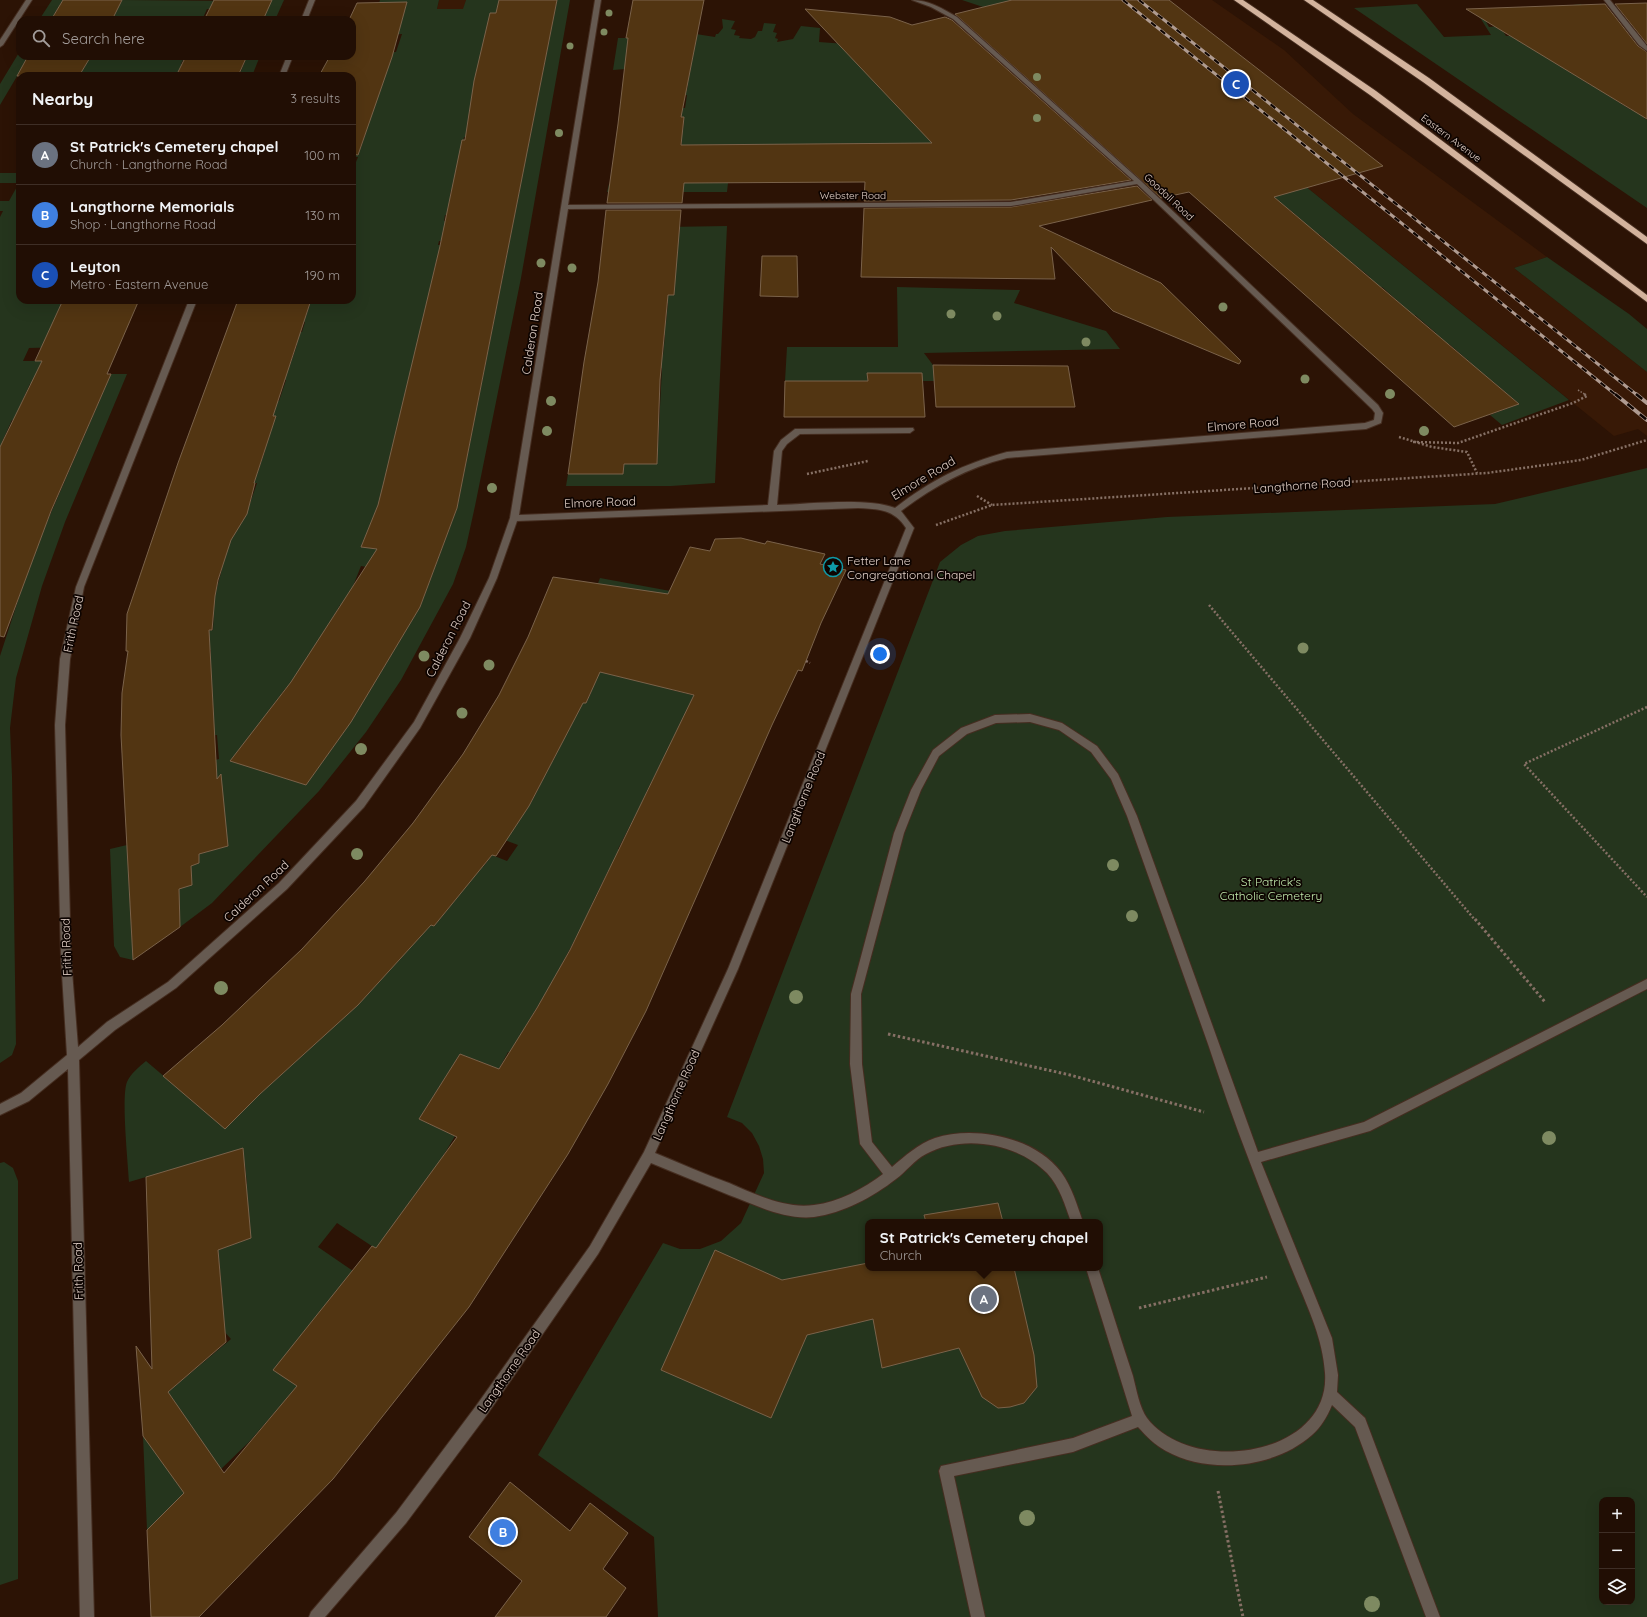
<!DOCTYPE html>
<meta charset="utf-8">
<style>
:root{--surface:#210e04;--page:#29170e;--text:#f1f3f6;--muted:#a29c9a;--line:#3e2e26;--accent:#db2777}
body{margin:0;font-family:Quicksand,sans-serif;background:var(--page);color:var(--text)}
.controls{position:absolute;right:12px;bottom:12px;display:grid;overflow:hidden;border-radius:8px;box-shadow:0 4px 16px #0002}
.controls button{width:36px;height:36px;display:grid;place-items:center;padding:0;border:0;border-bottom:1px solid var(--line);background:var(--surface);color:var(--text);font:20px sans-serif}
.you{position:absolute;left:880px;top:654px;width:14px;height:14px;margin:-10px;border:3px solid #fff;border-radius:50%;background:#1a73e8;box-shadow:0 0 0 6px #1a73e833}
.badge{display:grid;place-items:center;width:26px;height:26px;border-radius:50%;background:var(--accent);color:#fff;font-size:13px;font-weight:700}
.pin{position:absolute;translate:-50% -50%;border:2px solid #fff;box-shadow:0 1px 4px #0006}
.popup{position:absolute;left:865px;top:1219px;width:238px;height:52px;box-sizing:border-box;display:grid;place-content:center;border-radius:8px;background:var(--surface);filter:drop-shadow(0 1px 3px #0005);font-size:13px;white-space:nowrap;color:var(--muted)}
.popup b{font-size:15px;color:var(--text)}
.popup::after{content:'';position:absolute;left:50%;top:100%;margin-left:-8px;border:8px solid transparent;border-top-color:var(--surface)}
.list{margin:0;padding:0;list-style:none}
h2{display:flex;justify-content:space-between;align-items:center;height:52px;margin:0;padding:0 16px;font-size:17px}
h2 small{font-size:13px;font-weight:400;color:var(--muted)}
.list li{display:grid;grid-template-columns:26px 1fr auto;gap:12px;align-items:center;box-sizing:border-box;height:60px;padding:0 16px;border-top:1px solid var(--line)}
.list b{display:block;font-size:15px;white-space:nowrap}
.list p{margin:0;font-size:13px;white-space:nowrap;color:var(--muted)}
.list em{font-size:13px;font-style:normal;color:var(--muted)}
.icon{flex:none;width:22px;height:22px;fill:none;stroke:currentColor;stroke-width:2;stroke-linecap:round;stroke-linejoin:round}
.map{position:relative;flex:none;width:1647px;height:1617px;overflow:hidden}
.search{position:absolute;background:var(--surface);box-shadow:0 4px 16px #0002;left:16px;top:16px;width:340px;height:44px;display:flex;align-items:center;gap:10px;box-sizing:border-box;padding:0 14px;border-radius:12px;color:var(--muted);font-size:15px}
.panel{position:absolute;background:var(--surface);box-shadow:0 4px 16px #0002;left:16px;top:72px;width:340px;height:232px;border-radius:12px}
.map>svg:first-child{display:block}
</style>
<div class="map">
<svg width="1647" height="1617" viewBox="0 0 1647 1617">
<rect width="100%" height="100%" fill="#2c1305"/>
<!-- built -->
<g fill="#381906">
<polygon points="439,0 466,0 464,9 437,9"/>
<polygon points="1089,0 1212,0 1284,50 1353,114 1547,257 1514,268 1647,372 1647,436 1638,429 1614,436 1236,130"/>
</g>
<!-- green -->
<g fill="#25351d" fill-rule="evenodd">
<polygon points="52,0 63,0 51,20 39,20"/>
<polygon points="122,0 240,1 236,9 207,9 202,20 86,19 115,12"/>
<polygon points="271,0 284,0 275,20 263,20"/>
<path d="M380 0H439L437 9H463L466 0H499L498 6H526L524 13H491L487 27H521L519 35H485L484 42H518L517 45H494L493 50H485L484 55H491V60L514 59 512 65 489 66 488 70H480L479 76H486V80H509L508 88H484L482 93H475L473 98H481L480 103H504L503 109H479L477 115H469L468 121H476L475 125H499L498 132H473L472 137H464L463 143 471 144 469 149H494L493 152H527L557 0H570L521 278 475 506 466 547 453 584 401 680 366 732 319 791 212 903 180 927V907L164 910 163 893 191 885V866L199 863V854L228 846 226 832 217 834V830L186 838 184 824 216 816V812L224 810 221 783 215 785 214 781 183 789 182 772 212 765 211 761 219 759 217 735 210 736 209 734 177 741 176 728 205 722V718L214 716 212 691 202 693 201 690 173 696V681L202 677 203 674 210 673 211 650 204 651 203 647 176 651 177 638 204 635 206 631 213 630 214 608 206 609V606L180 609 182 596 206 595 207 592 216 591 222 569H213L214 566H189L194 556 218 555 219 551H226L232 531H225L226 528 201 529 203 521 158 522 162 511H205L210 500H222L228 506H249L257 483 215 484 218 475 257 474 265 451H226L231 438 269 437 275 416H238L243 401H279L286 380H250L255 366 290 365 297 345H263L267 332H302L305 322H270L272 317 306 316 311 300H352V172L358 157H352V147H361L366 132H352V122H369L374 107H352V98H377L381 84H352L354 75H384L389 61H359L362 51H373L375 53 396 52 402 34 368 36 370 30 390 29 391 23H372L374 16H393L396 9H405L407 3H379ZM493 156H526L509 244 438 245 439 241H448L449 235H475L477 227 451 226 452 221H444L445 215H454L455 210H480L482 201H457L458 195H450L451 190 460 189 461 184H486L488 175H463L464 170H456L457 165H466L467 160H491ZM472 249 508 250 457 508 421 604 365 698 306 785 281 777 292 761 273 756 283 742 274 739 281 730 289 731 295 725 273 718 276 715 268 712 285 689 292 691 295 687 319 694 328 681 305 676 307 673 300 670 315 645 345 652 354 636 330 632 331 629 327 628 340 605 346 607 349 603 371 608 379 593 356 590 358 587 353 586 361 566 367 567 369 563 390 565 395 551 361 547 371 523 408 524 412 508 378 509 381 496H417L420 480H385L390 457H425L428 443H394L399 420H433L436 406H403L407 385H441L444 371H411L415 351 449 350 452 338H419L423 318H456L459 304H427L431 285H463L466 274H433L438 255H470Z"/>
<polygon points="962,0 1026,0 983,7"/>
<polygon points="1417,4 1444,37 1491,35 1479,16 1483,16 1489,27 1500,26 1506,36 1537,36 1587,24 1573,5 1581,4 1618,50 1570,72 1592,86 1610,80 1606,94 1631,110 1647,105 1647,116 1644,118 1647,120 1647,208 1354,8"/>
<polygon points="722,19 735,21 731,29 736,30 734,35 740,36 739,38 751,39 755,37 758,31 762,31 764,23 776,24 773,32 777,33 775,38 778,39 777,42 793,39 801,26 820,28 819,42 846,44 951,133 919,164 728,183 727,192 607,192 609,184 648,184 681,155 682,140 653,140 654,131 683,131 684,117 655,117 656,108 685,108 687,95 658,95 658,91 687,90 688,83 659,83 625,69 613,70 618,38 642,38 696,34 715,37 716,34 718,34 723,28"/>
<polygon points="20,51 20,56 29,56 0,105 0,84"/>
<polygon points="64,56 185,56 181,64 211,64 206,73 177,73 176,76 79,76 87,62"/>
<polygon points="247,56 260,56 252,76 239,76"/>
<polygon points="1236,130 1563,395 1569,400 1502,425 1490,415 1519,404 1485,375 1456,385 1442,374 1471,363 1449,344 1419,354 1407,343 1436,333 1415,315 1386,325 1402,305 1382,287 1352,296 1370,277 1350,261 1322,270 1338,251 1319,234 1291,243 1280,235 1308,226 1289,209 1261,218 1278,200 1259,184"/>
<polygon points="0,173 20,173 20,300 63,300 67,347 29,348 23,361 60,361 65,384 30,384 20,406 55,406 49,420 12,420 2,442 0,455 0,217 3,211 0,211 0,201 9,201 19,183 0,183"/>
<polygon points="727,226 715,483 671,486 566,486 568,474 623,474 624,464 657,464 662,368 629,368 630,356 663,355 665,335 632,335 633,323 666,322 668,303 635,304 673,252 678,252 678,243 606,228"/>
<polygon points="1547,257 1629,314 1647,329 1647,372 1514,268"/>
<polygon points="897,287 1020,290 1014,303 1106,331 1120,349 924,353 933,365 934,381 895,381 867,374 868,381 785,381 787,347 898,347"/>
<polygon points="111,374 127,374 65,522 42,586 16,678 10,728 12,776 16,1044 12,1055 0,1063 0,656 23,585 47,522"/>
<path d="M1647 468V1617H658L654 1537 538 1455 663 1243 680 1249H700L721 1241 741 1223 764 1173 763 1159 759 1146 752 1133 742 1123 727 1117 940 562 961 545 978 536 1005 531 1167 517 1495 504ZM868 1222H1100V1268H868ZM1602 1500H1632V1602H1602Z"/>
<path d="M600 578 692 595 672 690 729 704 696 772 661 763 646 793 672 825 635 816 618 849 655 859 644 882 608 871 590 908 628 919 579 932 549 988 525 1027 549 1067 508 1052 499 1069 460 1054 419 1119 455 1136 443 1156 482 1175 464 1201 425 1181 394 1224 414 1274 337 1223 318 1247 356 1273 316 1398 275 1412 249 1442 219 1471 175 1502 147 1530 143 1436 164 1464 168 1392 231 1339 204 1309 223 1303 218 1250 251 1238 247 1198 213 1194 247 1184 245 1165 211 1173 146 1177 129 1182C128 1162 121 1097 127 1082 131 1073 139 1067 146 1061L225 1128 402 910 434 926 460 894 473 864 483 867 492 855 507 861 518 845 471 827 529 806 540 786 510 777 545 759 553 761 580 703H586L591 693 581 691 595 591Z"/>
<polygon points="127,845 133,960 120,957 114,946 110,849"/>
<polygon points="4,1162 13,1168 18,1181 18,1579 0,1585 0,1163"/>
</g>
<!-- building -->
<g fill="#523512" stroke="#7a624a">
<polygon points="63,0 122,0 112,20 51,20"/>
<polygon points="214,0 272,0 263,20 204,20"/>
<polygon points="499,0 557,0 457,508 420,607 351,722 306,785 230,761 291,682 377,549 361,547 378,505 384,481 440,246 462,140 465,140 474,81 490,13 496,13"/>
<polygon points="633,0 704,0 681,117 684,117 681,145 932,143 805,9 890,17 912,25 945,17 952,20 1131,180 1011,200 864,201 865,182 684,183 682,203 607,203 618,124 628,38 626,38"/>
<polygon points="1012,0 1169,0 1383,166 1274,197 1519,404 1454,427 1189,192 1161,198 955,14"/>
<polygon points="407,2 392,57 358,155 352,154 352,76 319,76 330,56 352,56 352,20 349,20 357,3"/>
<polygon points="1647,3 1647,44 1615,4"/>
<polygon points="1605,4 1638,46 1647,52 1647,119 1466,9"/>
<polygon points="28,56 91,56 79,76 17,76"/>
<polygon points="186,56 247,56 238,76 176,76"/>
<polygon points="1137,186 1152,200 1039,226 1161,283 1241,361 1239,364 1113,311 1051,247 1055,279 861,277 864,208 1011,207"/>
<polygon points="606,210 681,210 674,295 668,295 660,380 657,464 624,464 623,474 568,474 584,362 598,282"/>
<polygon points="762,256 797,256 798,297 760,296"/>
<polygon points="63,300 139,300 107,374 111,374 51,511 4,637 0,636 0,447 42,361 35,361"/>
<polygon points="238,300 311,300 273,416 276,416 254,483 255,483 247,514 231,540 218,580 215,596 212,630 209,630 217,779 221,774 228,846 199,854 199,863 191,866 192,885 179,889 180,927 133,960 121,735 122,693 128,651 126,651 127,614 178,463"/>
<polygon points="933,365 1068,366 1075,407 936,407"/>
<polygon points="867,373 922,373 925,417 784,417 785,381 868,381"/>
<polygon points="741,538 765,544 767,541 825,554 820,564 846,570 821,623 802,671 798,670 772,725 646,1011 608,1084 568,1154 469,1307 333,1479 199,1617 151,1617 147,1530 184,1493 143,1436 136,1346 152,1369 146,1177 243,1148 251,1238 218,1250 226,1342 168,1392 224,1473 297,1386 273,1370 372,1246 376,1248 457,1137 419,1119 460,1054 499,1069 537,1008 570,950 694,695 600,672 586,703 583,703 529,806 496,856 492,855 434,926 431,925 358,1005 260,1094 225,1129 163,1076 222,1025 302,949 364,882 413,823 463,754 499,695 528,637 553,577 668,594 690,547 710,551 715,539"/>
<polygon points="998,1203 1003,1222 926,1222 924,1215"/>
<polygon points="715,1250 782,1280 868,1263 868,1268 1014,1268 1034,1355 1037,1387 1024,1403 1010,1407 998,1408 982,1397 959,1348 882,1368 873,1319 807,1335 771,1418 661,1370"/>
<polygon points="510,1482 570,1531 590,1503 628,1533 603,1569 626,1588 606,1617 495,1617 522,1581 469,1537"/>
</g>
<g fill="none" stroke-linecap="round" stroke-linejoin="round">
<defs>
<g id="minor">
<polygon points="26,0 32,0 3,45 0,47 0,40"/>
<polygon points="309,0 315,0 307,20 301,20"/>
<path d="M595 0H601L568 205 1011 202 1134 181 953 19 931 7 912 0C929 0 943 9 957 17L1141 181 1378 405 1383 413 1381 423 1366 429 1007 458C967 468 934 486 901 511L914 528 738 969 655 1153C680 1163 704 1174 729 1183 755 1194 784 1209 814 1205 839 1202 863 1189 883 1174L860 1144 850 1064 851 994 894 833 911 790 933 750 961 728 995 715 1030 714 1062 723 1097 746 1118 774 1137 816 1258 1152 1364 1122 1647 979V989L1370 1131 1261 1162 1332 1338 1338 1375 1337 1392 1365 1418 1440 1617H1426L1355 1427 1332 1405C1327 1417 1321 1427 1312 1435 1275 1468 1209 1475 1166 1451 1155 1445 1146 1436 1138 1427L1073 1452 954 1476 985 1617H971L939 1471 941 1466 1073 1438 1132 1416 1086 1268H1098C1110 1304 1121 1340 1133 1376 1136 1388 1140 1409 1147 1418 1192 1477 1331 1456 1325 1373 1323 1340 1309 1310 1296 1279 1280 1240 1264 1200 1249 1160 1234 1122 1221 1083 1208 1044 1181 968 1154 892 1127 816L1111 779 1091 752 1059 730 1030 722 996 723 967 734 939 756 921 790 904 833 861 994 862 1064 872 1142 892 1167C905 1156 918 1144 935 1138 974 1125 1035 1137 1061 1172 1072 1187 1077 1205 1083 1222H1071C1065 1205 1060 1187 1047 1173 1017 1143 963 1134 926 1154 914 1160 906 1172 896 1179 873 1197 843 1213 814 1217 784 1220 756 1205 729 1195 703 1184 677 1174 651 1163L598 1254 486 1416 406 1523 325 1617H309L311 1612 396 1513 476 1406 590 1246 644 1152 728 969 906 528C894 509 878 509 858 508L517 521 497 578 470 638 420 728 364 807 287 889 176 988 115 1030 79 1060 94 1617H80L68 1069 29 1101 0 1115V1104L21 1093 67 1055 61 958 55 725 60 659 76 587 189 300H197L84 587 70 659 65 725 71 958 78 1047 107 1022 168 982 279 883 356 801 414 722 460 638 489 578 510 518ZM1137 184 1372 409 1375 413 1374 420 1365 423 1007 452C963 464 931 480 895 508 868 497 807 504 777 505L782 451 787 444 800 434 910 433 914 430 913 428 795 429 781 440 774 451 768 505 519 515 568 209 1011 206Z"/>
<polygon points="1604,0 1610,0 1647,46 1647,51 1639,45"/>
<polygon points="287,56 293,56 285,76 279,76"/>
</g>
<g id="highway">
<polygon points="1234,0 1243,0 1376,91 1647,295 1647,302 1370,95"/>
<polygon points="1304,0 1313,0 1429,78 1647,237 1647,244 1423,82"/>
</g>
</defs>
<!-- minor casing -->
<use href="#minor" stroke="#452d20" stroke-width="2"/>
<!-- highway casing -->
<use href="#highway" stroke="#452d20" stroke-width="2"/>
<!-- path-far2 -->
<polyline stroke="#867065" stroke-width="1.5" stroke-dasharray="1.5 1.5" stroke-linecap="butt" points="1578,390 1586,395"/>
<!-- path-far1 -->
<g stroke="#867065" stroke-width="2.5" stroke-dasharray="2 2" stroke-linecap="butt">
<polyline points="1399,437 1432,447 1467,452 1477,473"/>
<polyline points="1413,442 1458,443 1573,403 1587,396 1584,394"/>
<polyline points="807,474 868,461"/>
<polyline points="977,496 992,505"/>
<polyline points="936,525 992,505 1487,473 1581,460 1647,440"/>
<polyline points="1209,605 1475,920"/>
<polyline points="806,661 810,663"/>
<polyline points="1647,707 1524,764 1647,897"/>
</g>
<!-- path -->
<g stroke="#867065" stroke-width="3" stroke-dasharray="2.5 2.5" stroke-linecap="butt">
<polyline points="1475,919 1545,1002"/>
<polyline points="888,1034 1070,1075 1204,1112"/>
<polyline points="1139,1308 1267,1277"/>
<polyline points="1218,1491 1243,1617"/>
</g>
<!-- minor -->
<use href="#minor" fill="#665a51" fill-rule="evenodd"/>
<!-- highway -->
<use href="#highway" fill="#d3b39d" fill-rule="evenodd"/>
<defs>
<g id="rail-far1">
<polyline points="1123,0 1616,395"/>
<polyline points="1139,0 1637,395"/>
</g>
<g id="rail">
<polyline points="1615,394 1647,420"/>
<polyline points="1636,394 1647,403"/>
</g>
</defs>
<!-- rail-far1 casing -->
<use href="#rail-far1" stroke="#af9b91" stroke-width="3"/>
<!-- rail casing -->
<use href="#rail" stroke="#af9b91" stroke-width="4"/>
<!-- rail-far1 -->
<use href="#rail-far1" stroke="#0d0401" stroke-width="2" stroke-dasharray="6" stroke-linecap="butt"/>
<!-- rail -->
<use href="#rail" stroke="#0d0401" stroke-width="2.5" stroke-dasharray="8" stroke-linecap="butt"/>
</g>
<!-- trees -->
<g fill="#7e8a61">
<circle cx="609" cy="13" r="3.5"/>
<circle cx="604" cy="32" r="3.5"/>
<circle cx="570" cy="46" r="3.5"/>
<circle cx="1037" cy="77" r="4"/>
<circle cx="1037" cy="118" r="4"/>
<circle cx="559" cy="133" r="4"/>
<circle cx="541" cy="263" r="4.5"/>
<circle cx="572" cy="268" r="4.5"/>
<circle cx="1223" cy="307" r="4.5"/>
<circle cx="951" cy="314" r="4.5"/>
<circle cx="997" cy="316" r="4.5"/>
<circle cx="1086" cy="342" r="4.5"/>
<circle cx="1305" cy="379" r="4.5"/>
<circle cx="1390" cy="394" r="5"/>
<circle cx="551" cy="401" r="5"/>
<circle cx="547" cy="431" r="5"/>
<circle cx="1424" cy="431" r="5"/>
<circle cx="492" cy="488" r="5"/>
<circle cx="1303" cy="648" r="5.5"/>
<circle cx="424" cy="656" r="5.5"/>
<circle cx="489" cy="665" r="5.5"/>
<circle cx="462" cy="713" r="5.5"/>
<circle cx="361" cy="749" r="6"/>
<circle cx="357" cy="854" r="6"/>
<circle cx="1113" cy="865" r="6"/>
<circle cx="1132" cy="916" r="6"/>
<circle cx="221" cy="988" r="7"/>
<circle cx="796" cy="997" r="7"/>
<circle cx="1549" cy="1138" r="7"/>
<circle cx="1027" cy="1518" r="8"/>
<circle cx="1372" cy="1604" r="8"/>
</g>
<!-- icons -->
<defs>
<symbol id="sight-ring" viewBox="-11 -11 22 22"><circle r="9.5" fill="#0d0401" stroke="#0f9aa8" stroke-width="1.5"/><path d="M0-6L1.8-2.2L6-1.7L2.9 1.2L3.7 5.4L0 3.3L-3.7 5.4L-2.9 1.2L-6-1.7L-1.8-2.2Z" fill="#0f9aa8"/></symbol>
</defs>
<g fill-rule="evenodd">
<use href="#sight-ring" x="822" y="556" width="22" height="22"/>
</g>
<g text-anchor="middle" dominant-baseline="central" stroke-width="3.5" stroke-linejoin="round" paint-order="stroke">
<!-- far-street labels -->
<g font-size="10" fill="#e2d0c7" stroke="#0d0401">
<text transform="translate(1451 138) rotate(37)">Eastern Avenue</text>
<text x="853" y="195">Webster Road</text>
<text transform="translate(1169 197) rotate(43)">Goodall Road</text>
</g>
<!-- street labels -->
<g font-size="12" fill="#e2d0c7" stroke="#0d0401">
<text transform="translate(532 333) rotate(-81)">Calderon Road</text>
<text transform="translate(1243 424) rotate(-5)">Elmore Road</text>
<text transform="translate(923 478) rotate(-31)">Elmore Road</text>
<text transform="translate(1302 485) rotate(-4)">Langthorne Road</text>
<text transform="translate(600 502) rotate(-2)">Elmore Road</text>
<text transform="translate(73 624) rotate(-78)">Frith Road</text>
<text transform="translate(448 639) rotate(-63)">Calderon Road</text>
<text transform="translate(803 797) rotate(-68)">Langthorne Road</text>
<text transform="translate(256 891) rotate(-43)">Calderon Road</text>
<text transform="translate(66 947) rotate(-92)">Frith Road</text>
<text transform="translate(676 1095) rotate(-66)">Langthorne Road</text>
<text transform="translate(78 1271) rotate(-91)">Frith Road</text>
<text transform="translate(509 1371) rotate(-55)">Langthorne Road</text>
</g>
<!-- poi labels -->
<g font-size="12" fill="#e2d0c7" stroke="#0d0401" text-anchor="start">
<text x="847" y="560">Fetter Lane<tspan x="847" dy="14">Congregational Chapel</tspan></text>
</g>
<!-- park labels -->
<g font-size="12" fill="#c1ebad" stroke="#0d0401">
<text x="1271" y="881">St Patrick's<tspan x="1271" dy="14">Catholic Cemetery</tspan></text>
</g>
</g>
</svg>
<div class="controls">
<button>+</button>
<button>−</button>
<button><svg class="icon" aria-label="layers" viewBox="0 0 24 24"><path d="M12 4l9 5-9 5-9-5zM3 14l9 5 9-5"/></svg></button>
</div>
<div class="you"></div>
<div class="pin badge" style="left:984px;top:1299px;background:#6b7280">A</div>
<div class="popup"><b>St Patrick's Cemetery chapel</b>Church</div>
<div class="pin badge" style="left:503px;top:1532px;background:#3f7fe0">B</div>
<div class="pin badge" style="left:1236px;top:84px;background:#1a4fb4">C</div>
<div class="search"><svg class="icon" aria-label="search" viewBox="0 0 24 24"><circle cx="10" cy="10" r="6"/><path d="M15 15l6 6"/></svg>Search here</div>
<section class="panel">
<h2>Nearby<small>3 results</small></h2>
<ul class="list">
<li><span class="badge" style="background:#6b7280">A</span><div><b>St Patrick's Cemetery chapel</b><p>Church · Langthorne Road</p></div><em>100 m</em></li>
<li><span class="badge" style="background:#3f7fe0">B</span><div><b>Langthorne Memorials</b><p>Shop · Langthorne Road</p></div><em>130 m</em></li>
<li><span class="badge" style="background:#1a4fb4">C</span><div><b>Leyton</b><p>Metro · Eastern Avenue</p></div><em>190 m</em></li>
</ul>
</section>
</div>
